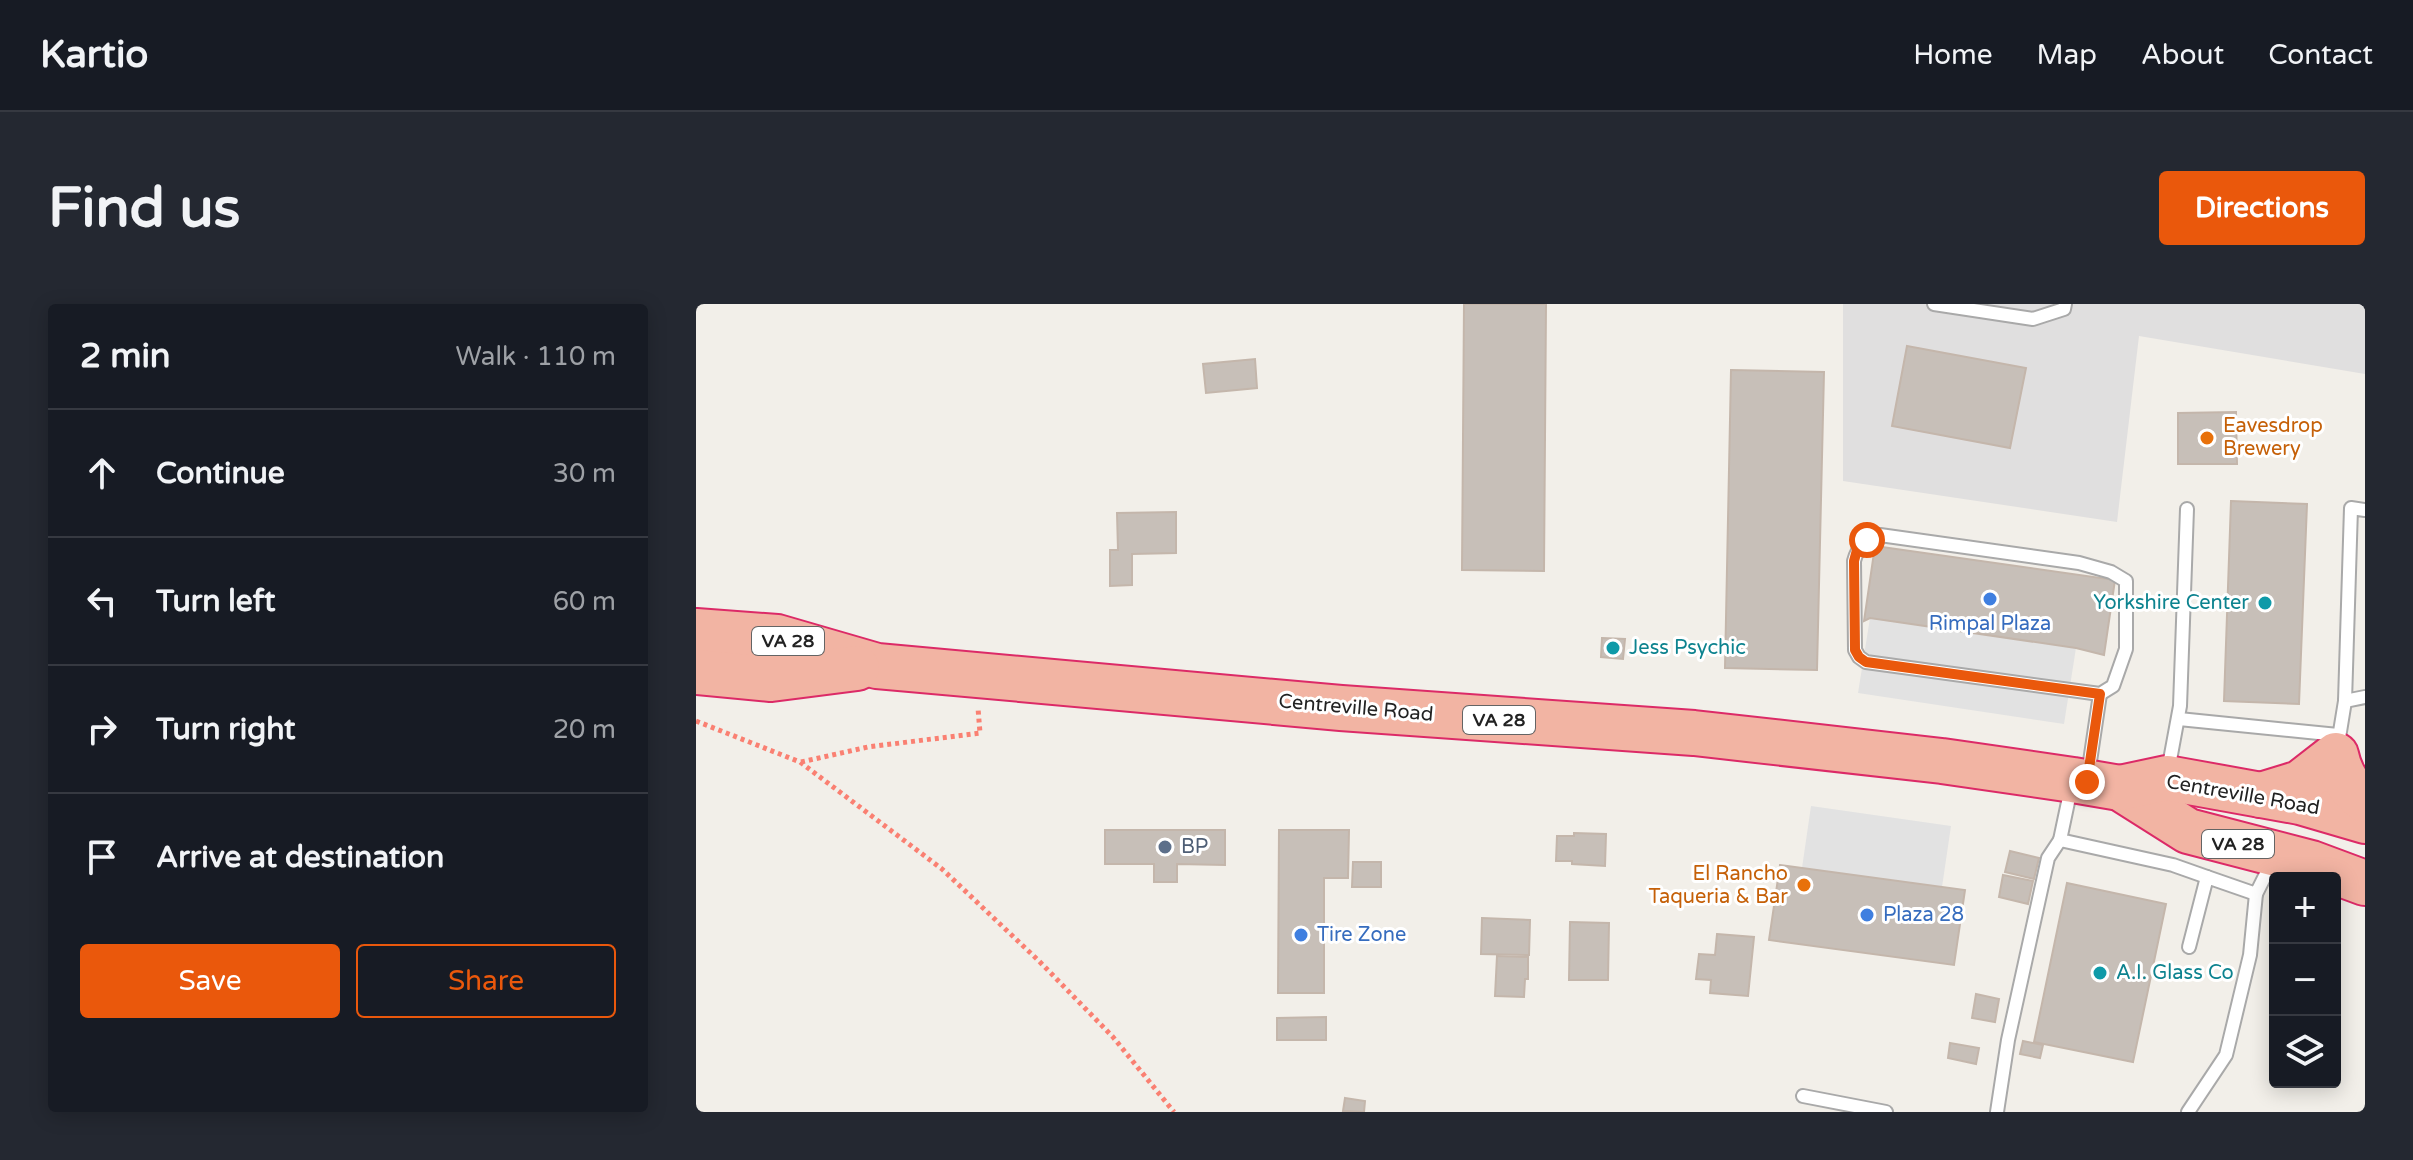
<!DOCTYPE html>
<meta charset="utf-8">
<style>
:root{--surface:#171b24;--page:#242831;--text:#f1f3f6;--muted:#9ea1a6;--line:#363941;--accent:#ea580c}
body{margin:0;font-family:"Varela Round",sans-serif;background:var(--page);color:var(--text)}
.controls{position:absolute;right:24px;bottom:24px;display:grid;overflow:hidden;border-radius:8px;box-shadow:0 4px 20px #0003}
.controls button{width:72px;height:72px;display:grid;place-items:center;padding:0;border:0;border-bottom:2px solid var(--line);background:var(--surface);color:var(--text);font:40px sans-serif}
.stop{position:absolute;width:24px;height:24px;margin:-18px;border:6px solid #ea580c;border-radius:50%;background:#fff}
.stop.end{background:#ea580c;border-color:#fff;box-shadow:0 2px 8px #0008}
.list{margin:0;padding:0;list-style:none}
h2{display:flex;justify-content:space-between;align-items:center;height:104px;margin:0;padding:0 32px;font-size:34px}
h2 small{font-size:26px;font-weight:400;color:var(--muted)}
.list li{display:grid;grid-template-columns:52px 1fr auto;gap:24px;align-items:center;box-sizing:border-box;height:128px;padding:0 32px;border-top:2px solid var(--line)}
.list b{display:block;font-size:30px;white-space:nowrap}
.list em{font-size:26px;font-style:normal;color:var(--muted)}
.actions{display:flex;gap:16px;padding:24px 32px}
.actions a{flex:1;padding:18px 0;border:2px solid var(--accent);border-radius:8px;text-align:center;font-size:28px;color:var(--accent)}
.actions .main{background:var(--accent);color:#fff}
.icon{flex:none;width:44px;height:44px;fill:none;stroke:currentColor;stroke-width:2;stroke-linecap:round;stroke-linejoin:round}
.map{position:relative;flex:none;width:1669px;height:808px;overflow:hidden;border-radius:8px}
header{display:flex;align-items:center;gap:48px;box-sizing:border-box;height:112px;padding:0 40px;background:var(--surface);border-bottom:2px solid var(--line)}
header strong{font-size:38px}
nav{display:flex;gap:44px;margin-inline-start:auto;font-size:28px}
.intro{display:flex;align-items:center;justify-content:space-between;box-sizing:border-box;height:192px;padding:0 48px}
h1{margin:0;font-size:56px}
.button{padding:20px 36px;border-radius:8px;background:var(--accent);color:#fff;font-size:28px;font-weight:700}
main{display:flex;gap:48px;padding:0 48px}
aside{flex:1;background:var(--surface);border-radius:8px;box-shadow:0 4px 20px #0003}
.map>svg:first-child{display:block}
</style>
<header>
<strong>Kartio</strong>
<nav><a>Home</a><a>Map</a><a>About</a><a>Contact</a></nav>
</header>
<div class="intro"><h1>Find us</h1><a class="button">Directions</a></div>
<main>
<aside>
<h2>2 min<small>Walk · 110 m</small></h2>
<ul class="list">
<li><svg class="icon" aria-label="ahead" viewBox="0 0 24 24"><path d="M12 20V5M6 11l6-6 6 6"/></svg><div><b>Continue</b></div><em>30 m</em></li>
<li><svg class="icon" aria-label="left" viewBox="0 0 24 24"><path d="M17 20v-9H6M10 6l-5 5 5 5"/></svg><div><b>Turn left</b></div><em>60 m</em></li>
<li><svg class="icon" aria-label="right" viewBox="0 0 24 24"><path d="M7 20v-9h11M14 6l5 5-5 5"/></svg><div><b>Turn right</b></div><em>20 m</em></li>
<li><svg class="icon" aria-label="arrive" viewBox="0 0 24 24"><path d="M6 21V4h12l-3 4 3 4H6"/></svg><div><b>Arrive at destination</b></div></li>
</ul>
<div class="actions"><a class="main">Save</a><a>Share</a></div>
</aside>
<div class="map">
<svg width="1669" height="808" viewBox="0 0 1669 808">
<rect width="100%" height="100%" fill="#f2efe9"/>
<!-- residential -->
<polygon fill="#e0dfdf" points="1147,0 1669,0 1669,70 1443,32 1421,218 1147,177"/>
<!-- parking -->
<g fill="#e2e2e2">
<polygon points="1174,314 1380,344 1368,420 1162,389"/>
<polygon points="1115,502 1255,522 1246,583 1106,564"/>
</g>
<!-- building -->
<g fill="#c7bfb8" stroke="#c4b6ab" stroke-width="2">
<polygon points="768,0 850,0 848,267 766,266"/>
<polygon points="1211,42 1330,64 1314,144 1196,122"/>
<polygon points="559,55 561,84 510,89 507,60"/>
<polygon points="1035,66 1128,68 1121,366 1029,364"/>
<polygon points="1540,108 1541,160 1482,160 1482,109"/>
<polygon points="1535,197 1611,200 1603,400 1528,397"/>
<polygon points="480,208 480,249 436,250 436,281 414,282 414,246 422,246 421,209"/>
<polygon points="1179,242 1419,276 1408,351 1380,344 1174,314 1168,317"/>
<polygon points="906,334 929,335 927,355 905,353"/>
<polygon points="409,526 529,526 529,561 481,560 481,578 458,578 458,560 409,560"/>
<polygon points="583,526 653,526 652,574 628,574 628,689 582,689"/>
<polygon points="878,529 910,530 909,562 876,560 876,557 860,557 861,532 878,532"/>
<polygon points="1314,547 1343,554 1338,575 1309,568"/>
<polygon points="657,558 685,558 685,583 656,583"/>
<polygon points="1084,561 1269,586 1258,661 1073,636"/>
<polygon points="1307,571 1337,577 1332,600 1303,593"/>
<polygon points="1371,579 1470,600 1437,758 1338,738"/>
<polygon points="786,614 834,616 833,651 785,650"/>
<polygon points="874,618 913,619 912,676 873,676"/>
<polygon points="1021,630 1058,633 1052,692 1014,689 1015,676 1000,675 1003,650 1019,651"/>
<polygon points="801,652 832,653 832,675 829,675 828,693 799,692"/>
<polygon points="1280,690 1303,695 1299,718 1276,714"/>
<polygon points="630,713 630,736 581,736 581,714"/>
<polygon points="1327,737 1347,741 1344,754 1324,750"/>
<polygon points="1254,739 1283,744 1280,760 1252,754"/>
<polygon points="649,794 669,797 668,808 647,807"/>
</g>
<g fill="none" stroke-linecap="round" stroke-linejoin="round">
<defs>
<g id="service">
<polyline points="1238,0 1337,15 1368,5 1369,0"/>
<path d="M1184 231 1383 259 1415 268 1430 277V345L1417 382 1404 390 1170 358 1163 353 1159 346 1158 257C1162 242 1169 236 1184 231Z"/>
<polyline points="1649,397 1669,393"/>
<polyline points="1483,415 1642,431"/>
<polyline points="1641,446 1649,397 1655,204 1669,206"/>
<polyline points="1472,467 1484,402 1491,205"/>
<polyline points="1392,471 1404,390"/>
<polyline points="1375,484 1364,536 1477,561 1511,573"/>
<polyline points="1493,643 1511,573 1560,590 1576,558"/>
<polyline points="1107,792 1190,808"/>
<polyline points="1301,808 1312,736 1352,554 1364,536"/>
<polyline points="1492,808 1530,751 1554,651 1560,590"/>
</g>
<g id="trunk">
<polyline points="0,327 81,333 181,362 645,404 998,429 1246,457 1377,476 1424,484 1492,527 1615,559 1669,579"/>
<polyline points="0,368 75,375 161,364"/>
<polyline points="1424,484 1471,474 1604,498 1669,517"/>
<path d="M1565 491 1604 479 1640 451C1644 470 1653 485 1669 496"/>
</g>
</defs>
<!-- service casing -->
<use href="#service" stroke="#a9a9a9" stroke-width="16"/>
<!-- trunk casing -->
<use href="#trunk" stroke="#dc2a67" stroke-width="48"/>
<!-- path -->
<g stroke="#fa8072" stroke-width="5" stroke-dasharray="4 4" stroke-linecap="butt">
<polyline points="0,417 104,458 246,565 343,657 417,733 478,808"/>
<polyline points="105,458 172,443 284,429 282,404"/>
</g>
<!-- service -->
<use href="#service" stroke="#fff" stroke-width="12"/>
<!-- trunk -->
<use href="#trunk" stroke="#f2b4a3" stroke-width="44"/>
</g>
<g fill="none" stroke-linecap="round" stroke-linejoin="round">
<!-- route -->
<polyline stroke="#ea580c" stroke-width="10" points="1171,236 1161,246 1158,257 1159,346 1163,353 1170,358 1404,390 1391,478"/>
</g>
<!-- markers -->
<g fill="#e8710a" stroke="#fff" stroke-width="3">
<circle cx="1511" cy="134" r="8"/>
<circle cx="1108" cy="581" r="8"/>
</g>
<g fill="#3f7fe0" stroke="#fff" stroke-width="3">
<circle cx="1294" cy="295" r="8"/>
<circle cx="1171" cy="611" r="8"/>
<circle cx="605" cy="631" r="8"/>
</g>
<g fill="#0f9aa8" stroke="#fff" stroke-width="3">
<circle cx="1569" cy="299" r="8"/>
<circle cx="917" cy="344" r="8"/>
<circle cx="1404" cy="669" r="8"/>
</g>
<circle fill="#5c6f8a" stroke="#fff" stroke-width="3" cx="469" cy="543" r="8"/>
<g text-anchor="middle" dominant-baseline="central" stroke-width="6" stroke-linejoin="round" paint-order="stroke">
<!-- shield labels -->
<g fill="#fff" stroke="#646464" stroke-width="2">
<rect x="56" y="323" width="72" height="28" rx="6"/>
<rect x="767" y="402" width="72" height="28" rx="6"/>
<rect x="1506" y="526" width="72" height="28" rx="6"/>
</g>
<g font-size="18" font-weight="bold" fill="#222">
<text x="92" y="337">VA 28</text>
<text x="803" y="416">VA 28</text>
<text x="1542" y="540">VA 28</text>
</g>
<!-- food labels -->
<g font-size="20" fill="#c56008" stroke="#fff" text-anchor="start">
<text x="1527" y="122">Eavesdrop<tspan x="1527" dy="23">Brewery</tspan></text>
<text x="1092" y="570" text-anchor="end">El Rancho<tspan x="1092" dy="23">Taqueria &amp; Bar</tspan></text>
</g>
<!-- culture labels -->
<g font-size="20" fill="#0d838f" stroke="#fff" text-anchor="start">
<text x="1553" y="299" text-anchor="end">Yorkshire Center</text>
<text x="933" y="344">Jess Psychic</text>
<text x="1420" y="669">A.I. Glass Co</text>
</g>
<!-- shop labels -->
<g font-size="20" fill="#366cbe" stroke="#fff" text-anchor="start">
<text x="1294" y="320" text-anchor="middle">Rimpal Plaza</text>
<text x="1187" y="611">Plaza 28</text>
<text x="621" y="631">Tire Zone</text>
</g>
<!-- street labels -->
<g font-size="20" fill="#222" stroke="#fff">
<text transform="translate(660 404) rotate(5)">Centreville Road</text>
<text transform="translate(1547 491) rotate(10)">Centreville Road</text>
</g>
<!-- service labels -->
<g font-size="20" fill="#4e5e75" stroke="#fff" text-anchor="start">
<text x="485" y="543">BP</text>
</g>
</g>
</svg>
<div class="controls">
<button>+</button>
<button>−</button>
<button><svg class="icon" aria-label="layers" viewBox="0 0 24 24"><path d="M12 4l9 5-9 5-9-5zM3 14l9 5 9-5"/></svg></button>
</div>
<div class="stop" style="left:1171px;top:236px"></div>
<div class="stop end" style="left:1391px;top:478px"></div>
</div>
</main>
